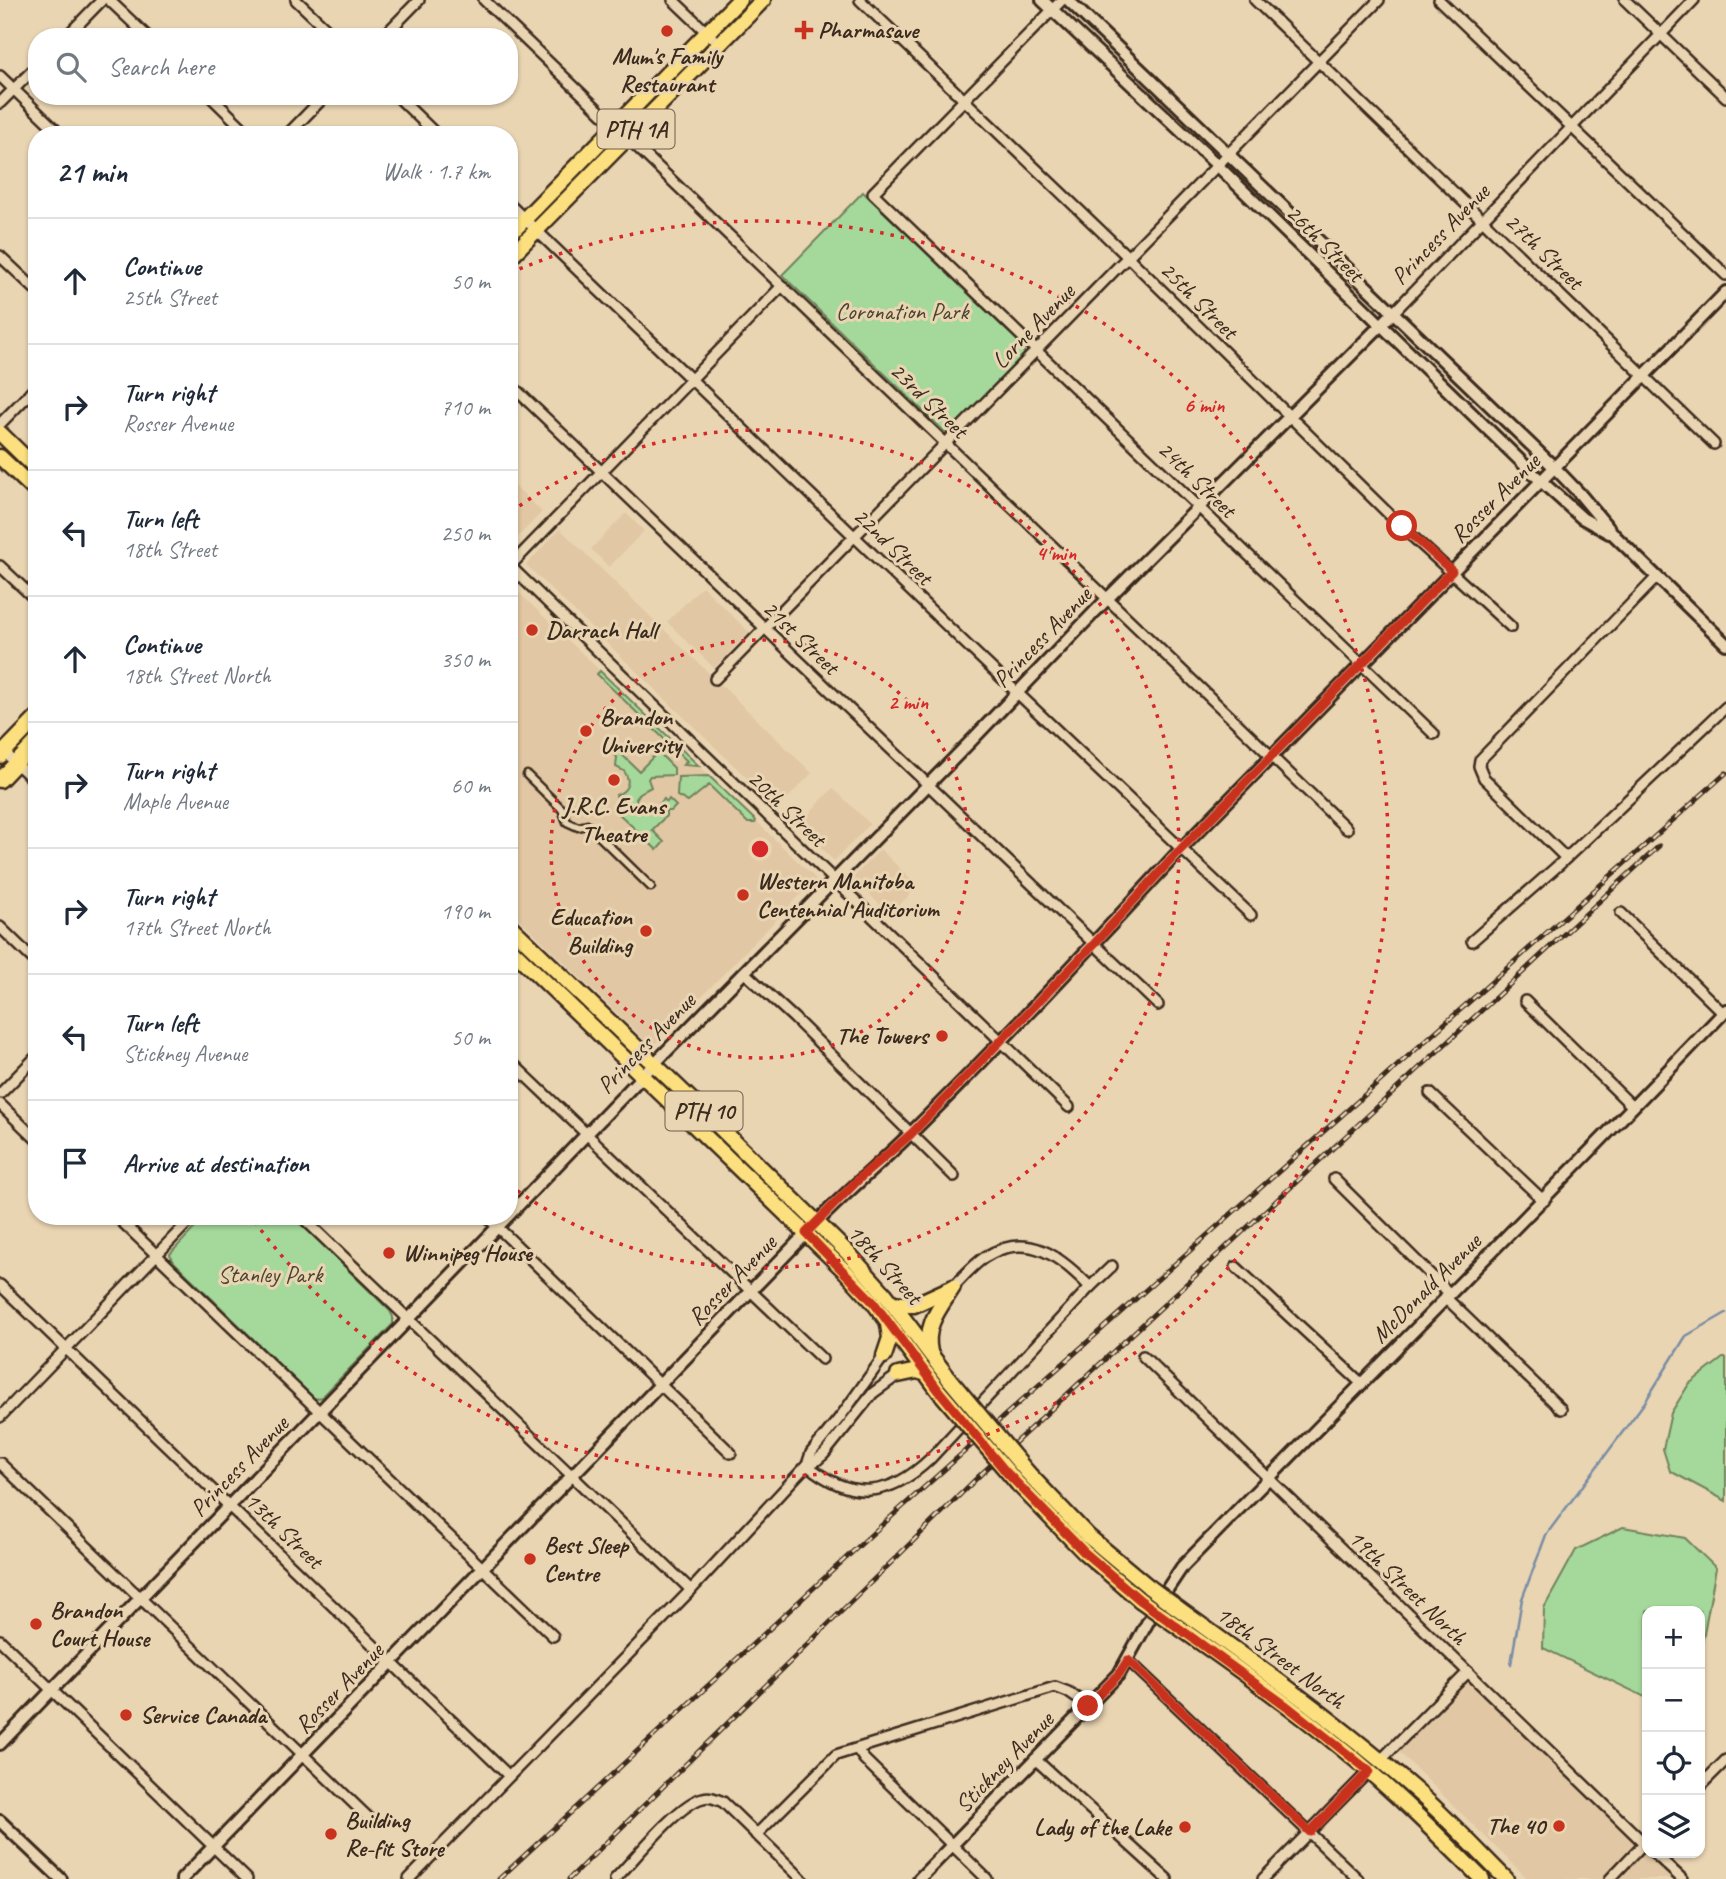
<!DOCTYPE html>
<meta charset="utf-8">
<style>
:root{--surface:#fff;--page:#f6f6f7;--text:#1f2937;--muted:#747a83;--line:#e0e1e3}
body{margin:0;font-family:Caveat,sans-serif;background:var(--page);color:var(--text)}
.controls{position:absolute;right:21px;bottom:21px;display:grid;overflow:hidden;border-radius:14px;box-shadow:0 2px 5px #0004}
.controls button{width:63px;height:63px;display:grid;place-items:center;padding:0;border:0;border-bottom:2px solid var(--line);background:var(--surface);color:var(--text);font:35px sans-serif}
.stop{position:absolute;width:21px;height:21px;margin:-16px;border:5px solid #c8321e;border-radius:50%;background:#fff}
.stop.end{background:#c8321e;border-color:#fff;box-shadow:0 2px 7px #0008}
.list{margin:0;padding:0;list-style:none}
h2{display:flex;justify-content:space-between;align-items:center;height:91px;margin:0;padding:0 28px;font-size:30px}
h2 small{font-size:23px;font-weight:400;color:var(--muted)}
.list li{display:grid;grid-template-columns:46px 1fr auto;gap:21px;align-items:center;box-sizing:border-box;height:126px;padding:0 28px;border-top:2px solid var(--line)}
.list b{display:block;font-size:26px;white-space:nowrap}
.list p{margin:0;font-size:23px;white-space:nowrap;color:var(--muted)}
.list em{font-size:23px;font-style:normal;color:var(--muted)}
.icon{flex:none;width:38px;height:38px;fill:none;stroke:currentColor;stroke-width:2;stroke-linecap:round;stroke-linejoin:round}
.map{position:relative;flex:none;width:1726px;height:1879px;overflow:hidden}
.search{position:absolute;background:var(--surface);box-shadow:0 2px 5px #0004;left:28px;top:28px;width:490px;height:77px;display:flex;align-items:center;gap:18px;box-sizing:border-box;padding:0 24px;border-radius:28px;color:var(--muted);font-size:26px}
.panel{position:absolute;background:var(--surface);box-shadow:0 2px 5px #0004;left:28px;top:126px;width:490px;height:1099px;border-radius:28px}
.map>svg:first-child{display:block}
</style>
<div class="map">
<svg width="1726" height="1879" viewBox="0 0 1726 1879">
<rect width="100%" height="100%" fill="#ead5b3"/>
<filter id="ink" filterUnits="userSpaceOnUse"><feTurbulence type="fractalNoise" baseFrequency=".0143" numOctaves="2"/><feDisplacementMap in="SourceGraphic" scale="14" xChannelSelector="R" yChannelSelector="G"/><feConvolveMatrix kernelMatrix="1 2 1 2 8 2 1 2 1" color-interpolation-filters="sRGB"/></filter>
<g filter="url(#ink)">
<!-- built -->
<g fill="#e1c7a3">
<polygon points="509,480 542,512 509,546"/>
<polygon points="626,513 644,531 609,567 591,549"/>
<polygon points="560,529 812,773 778,808 526,565"/>
<polygon points="509,583 816,879 652,1047 509,909"/>
<polygon points="702,586 749,632 714,668 667,622"/>
<polygon points="833,788 870,824 834,861 798,825"/>
<polygon points="880,849 918,886 890,915 853,878"/>
<polygon points="1468,1672 1647,1845 1647,1853 1655,1853 1682,1879 1528,1879 1395,1748"/>
</g>
<!-- green -->
<g fill="#a5d99b" stroke="#70825c" stroke-width="2">
<polygon points="863,192 1023,346 1024,355 947,434 782,275"/>
<polygon points="600,671 699,766 683,765 687,761 597,674"/>
<path d="M617 750 639 771 658 752 674 768V775L650 776 648 779 651 787 640 793 636 799 639 809 646 812 654 810 664 799 667 802 669 799 676 806 671 811H666V816L652 830 664 842 657 850 614 809 619 804 616 795C628 791 631 781 624 771L616 767 617 757 613 753Z"/>
<polygon points="709,776 756,821 755,823 748,823 709,785 688,802 677,796 678,777"/>
<polygon points="206,1216 293,1216 390,1311 393,1317 393,1324 322,1397 315,1399 172,1260 170,1254"/>
<polygon points="1723,1358 1726,1358 1726,1501 1670,1471 1663,1449 1671,1413 1689,1384"/>
<polygon points="1623,1527 1685,1538 1716,1568 1700,1655 1700,1611 1647,1611 1647,1698 1543,1648 1544,1608 1576,1550"/>
</g>
<g fill="none" stroke-linecap="round" stroke-linejoin="round">
<!-- stream -->
<polyline stroke="#798da4" stroke-width="2.5" points="1511,1664 1522,1599 1546,1535 1645,1402 1686,1336 1726,1313"/>
<defs>
<g id="pedestrian">
<polyline points="527,775 562,809 567,822 578,827 587,825 596,833"/>
<polyline points="598,835 651,887"/>
</g>
<g id="minor">
<polyline points="109,0 148,37"/>
<polyline points="296,0 335,37"/>
<polyline points="484,0 1347,829"/>
<polyline points="673,0 720,45"/>
<polyline points="860,0 1128,257 1401,526 1511,627"/>
<polyline points="1062,0 873,193 1434,734"/>
<polyline points="1255,0 1714,444"/>
<polyline points="1439,0 1726,275"/>
<polyline points="1625,0 1726,97"/>
<polyline points="66,37 102,0"/>
<polyline points="383,37 419,0"/>
<polyline points="0,76 61,135"/>
<polyline points="210,96 250,135"/>
<polyline points="397,96 437,135"/>
<polyline points="0,103 37,66"/>
<polyline points="287,135 325,96"/>
<polyline points="509,204 967,645 1251,915"/>
<polyline points="0,256 37,291"/>
<polyline points="1393,313 1694,0"/>
<polyline points="509,383 1158,1005"/>
<polyline points="0,424 37,386"/>
<polyline points="0,566 37,601"/>
<polyline points="510,566 1069,1107"/>
<polyline points="509,567 782,286"/>
<polyline points="715,679 1379,0"/>
<polyline points="1,749 37,783"/>
<polyline points="1566,858 1484,778 1479,766 1480,760 1657,577"/>
<polyline points="1621,913 1723,1013"/>
<polyline points="0,927 37,963"/>
<polyline points="1472,941 1561,863 1726,707"/>
<polyline points="744,972 794,1018 954,1176"/>
<polyline points="1525,1001 1633,1107"/>
<polyline points="509,1060 822,1359"/>
<polyline points="1430,1093 1544,1201"/>
<polyline points="0,1094 37,1056"/>
<polyline points="0,1104 37,1140"/>
<polyline points="1334,1179 1449,1293"/>
<polyline points="116,1216 553,1636"/>
<polyline points="301,1216 691,1590"/>
<polyline points="486,1216 731,1453"/>
<polyline points="1236,1267 1361,1383"/>
<polyline points="0,1285 509,1776"/>
<path d="M953 1287C963 1277 973 1265 985 1257 1028 1230 1061 1257 1090 1287"/>
<polyline points="1445,1297 1561,1409"/>
<polyline points="1143,1356 1647,1846"/>
<polyline points="0,1417 194,1216"/>
<polyline points="0,1463 373,1822"/>
<path d="M807 1465C851 1501 889 1498 930 1459L1088 1289 1112 1266"/>
<polyline points="807,1465 816,1461 824,1454 873,1393 898,1375"/>
<polyline points="0,1640 247,1879"/>
<polyline points="1128,1660 1358,1879"/>
<polyline points="857,1749 864,1759 987,1879"/>
<polyline points="1035,1759 1167,1879"/>
<polyline points="1380,1761 1468,1672"/>
<polyline points="1700,1786 1726,1760"/>
<polyline points="756,1835 836,1755 1055,1687 1068,1692 1088,1706"/>
<polyline points="1654,1853 1682,1879"/>
<polyline points="409,1879 691,1590 791,1482 807,1465 811,1453 841,1416 884,1356"/>
<path d="M615 1879C634 1860 679 1803 703 1798 711 1796 716 1799 723 1802L802 1879"/>
<polyline points="1263,1879 1369,1771"/>
<polyline points="1610,1879 1647,1840"/>
</g>
<g id="tertiary">
<polyline points="1042,0 1217,165 1542,482 1582,518 1609,533"/>
<polyline points="1068,0 1555,468 1579,493 1615,536 1726,644"/>
<polyline points="509,1215 654,1064 973,739 1107,599 1393,313"/>
<polyline points="0,1744 508,1216"/>
<polyline points="0,1821 61,1879"/>
<path d="M182 1879 826 1213C854 1185 884 1160 912 1132 1004 1041 1093 945 1181 849L1726 292"/>
<path d="M919 1879 1119 1674 1160 1600 1182 1567C1363 1381 1547 1198 1726 1010"/>
</g>
<g id="primary">
<polyline points="509,235 739,0"/>
<polyline points="509,258 763,0"/>
<polyline points="0,433 37,469"/>
<polyline points="0,457 37,492"/>
<polyline points="0,756 37,718"/>
<polyline points="0,780 37,741"/>
<polyline points="509,925 703,1111 848,1253 885,1294 950,1380"/>
<polyline points="509,947 846,1272 874,1303 939,1391"/>
<polyline points="892,1303 914,1305 949,1289"/>
<path d="M930 1352C924 1325 940 1308 953 1287"/>
<polyline points="884,1356 890,1338 888,1324"/>
<polyline points="898,1375 917,1371 927,1374"/>
<polyline points="1028,1473 1088,1536 1149,1587"/>
<polyline points="1018,1484 1084,1552 1140,1600"/>
<path d="M1172 1604C1257 1665 1343 1726 1422 1796 1451 1822 1478 1851 1506 1879"/>
<path d="M1164 1617C1226 1660 1287 1703 1345 1751 1394 1791 1438 1835 1482 1879"/>
</g>
</defs>
<!-- pedestrian casing -->
<use href="#pedestrian" stroke="#3b2a1e" stroke-width="11"/>
<!-- minor casing -->
<use href="#minor" stroke="#3b2a1e" stroke-width="14"/>
<!-- tertiary casing -->
<use href="#tertiary" stroke="#3b2a1e" stroke-width="16"/>
<!-- primary casing -->
<use href="#primary" stroke="#3b2a1e" stroke-width="19"/>
<!-- pedestrian -->
<use href="#pedestrian" stroke="#ead5b3" stroke-width="6"/>
<!-- minor -->
<use href="#minor" stroke="#ead5b3" stroke-width="9"/>
<!-- tertiary -->
<use href="#tertiary" stroke="#ead5b3" stroke-width="10"/>
<!-- primary -->
<use href="#primary" stroke="#fce080" stroke-width="14"/>
<defs>
<g id="rail">
<polyline points="499,1879 873,1533 1726,773"/>
<polyline points="569,1879 979,1476 1659,846"/>
</g>
</defs>
<!-- rail casing -->
<use href="#rail" stroke="#3b2a1e" stroke-width="5"/>
<!-- rail -->
<use href="#rail" stroke="#ead5b3" stroke-width="2.5" stroke-dasharray="8" stroke-linecap="butt"/>
<defs>
<g id="primary-bridge">
<polyline points="950,1380 1028,1473"/>
<polyline points="939,1391 1018,1484"/>
<polyline points="1149,1587 1172,1604"/>
<polyline points="1140,1600 1164,1617"/>
</g>
</defs>
<!-- primary-bridge casing -->
<use href="#primary-bridge" stroke="#3b2a1e" stroke-width="19" stroke-linecap="butt"/>
<!-- primary-bridge -->
<use href="#primary-bridge" stroke="#fce080" stroke-width="14"/>
</g>
</g>
<g fill="none" stroke-linecap="round" stroke-linejoin="round" filter="url(#ink)">
<!-- route -->
<polyline stroke="#c8321e" stroke-width="9" points="1088,1706 1119,1674 1128,1660 1310,1832 1369,1771 1288,1707 1140,1600 1084,1552 1006,1472 939,1391 874,1303 806,1233 861,1177 911,1134 1094,944 1181,849 1452,571 1402,526"/>
</g>
<!-- distance rings -->
<g fill="none" stroke="#d62828" stroke-width="3.5" stroke-dasharray="3.5 7">
<circle cx="760" cy="849" r="209"/>
<path d="M511 512A419 419 0 1 1 511 1186"/>
<path d="M510 273A628 628 0 1 1 252 1218"/>
</g>
<!-- markers -->
<g fill="#c8321e" stroke="#ead5b3" stroke-width="2.5">
<path d="M800.5 19.5h7v7h7v7h-7v7h-7v-7h-7v-7h7z"/>
<circle cx="667" cy="31" r="7"/>
<circle cx="532" cy="630" r="7"/>
<circle cx="586" cy="731" r="7"/>
<circle cx="614" cy="780" r="7"/>
<circle cx="743" cy="895" r="7"/>
<circle cx="646" cy="931" r="7"/>
<circle cx="942" cy="1036" r="7"/>
<circle cx="389" cy="1253" r="7"/>
<circle cx="530" cy="1559" r="7"/>
<circle cx="36" cy="1624" r="7"/>
<circle cx="126" cy="1715" r="7"/>
<circle cx="1559" cy="1826" r="7"/>
<circle cx="1185" cy="1827" r="7"/>
<circle cx="331" cy="1834" r="7"/>
</g>
<g text-anchor="middle" dominant-baseline="central" stroke-width="6" stroke-linejoin="round" paint-order="stroke">
<!-- shield labels -->
<g fill="#ead5b3" stroke="#705d4b" stroke-width="2">
<rect x="597.5" y="109.5" width="77" height="39" rx="5"/>
<rect x="665.5" y="1091.5" width="77" height="39" rx="5"/>
</g>
<g font-size="23" font-weight="bold" fill="#3b2a1e">
<text x="636" y="129">PTH 1A</text>
<text x="704" y="1111">PTH 10</text>
</g>
<!-- poi labels -->
<g font-size="24" font-weight="bold" fill="#3b2a1e" stroke="#ead5b3" text-anchor="start">
<text x="818" y="30">Pharmasave</text>
<text x="667" y="56" text-anchor="middle">Mum's Family<tspan x="667" dy="28">Restaurant</tspan></text>
<text x="546" y="630">Darrach Hall</text>
<text x="600" y="717">Brandon<tspan x="600" dy="28">University</tspan></text>
<text x="614" y="806" text-anchor="middle">J.R.C. Evans<tspan x="614" dy="28">Theatre</tspan></text>
<text x="757" y="881">Western Manitoba<tspan x="757" dy="28">Centennial Auditorium</tspan></text>
<text x="632" y="917" text-anchor="end">Education<tspan x="632" dy="28">Building</tspan></text>
<text x="928" y="1036" text-anchor="end">The Towers</text>
<text x="403" y="1253">Winnipeg House</text>
<text x="544" y="1545">Best Sleep<tspan x="544" dy="28">Centre</tspan></text>
<text x="50" y="1610">Brandon<tspan x="50" dy="28">Court House</tspan></text>
<text x="140" y="1715">Service Canada</text>
<text x="345" y="1820">Building<tspan x="345" dy="28">Re-fit Store</tspan></text>
<text x="1545" y="1826" text-anchor="end">The 40</text>
<text x="1171" y="1827" text-anchor="end">Lady of the Lake</text>
</g>
<!-- street labels -->
<g font-size="24" fill="#3b2a1e" stroke="#ead5b3">
<text transform="translate(1440 234) rotate(-46)">Princess Avenue</text>
<text transform="translate(1325 243) rotate(45)">26th Street</text>
<text transform="translate(1544 251) rotate(44)">27th Street</text>
<text transform="translate(1199 300) rotate(45)">25th Street</text>
<text transform="translate(1033 326) rotate(-46)">Lorne Avenue</text>
<text transform="translate(929 400) rotate(44)">23rd Street</text>
<text transform="translate(1197 479) rotate(44)">24th Street</text>
<text transform="translate(1495 498) rotate(-45)">Rosser Avenue</text>
<text transform="translate(893 546) rotate(44)">22nd Street</text>
<text transform="translate(801 637) rotate(44)">21st Street</text>
<text transform="translate(1042 637) rotate(-46)">Princess Avenue</text>
<text transform="translate(787 808) rotate(44)">20th Street</text>
<text transform="translate(646 1043) rotate(-46)">Princess Avenue</text>
<text transform="translate(885 1264) rotate(48)">18th Street</text>
<text transform="translate(732 1280) rotate(-46)">Rosser Avenue</text>
<text transform="translate(1426 1288) rotate(-45)">McDonald Avenue</text>
<text transform="translate(239 1466) rotate(-46)">Princess Avenue</text>
<text transform="translate(284 1530) rotate(44)">13th Street</text>
<text transform="translate(1408 1587) rotate(44)">19th Street North</text>
<text transform="translate(1281 1657) rotate(37)">18th Street North</text>
<text transform="translate(339 1688) rotate(-46)">Rosser Avenue</text>
<text transform="translate(1004 1762) rotate(-46)">Stickney Avenue</text>
</g>
<!-- park labels -->
<g font-size="24" fill="#4b4431" stroke="#ead5b3">
<text x="902" y="311">Coronation Park</text>
<text x="270" y="1274">Stanley Park</text>
</g>
</g>
<circle cx="760" cy="849" r="10" fill="#d62828" stroke="#ead5b3" stroke-width="3.5"/>
<g font-size="21" text-anchor="middle" font-weight="bold" fill="#d62828" stroke="#ead5b3" stroke-width="6" stroke-linejoin="round" paint-order="stroke">
<text x="1204" y="412">6 min</text>
<text x="1056" y="560">4 min</text>
<text x="908" y="709">2 min</text>
</g>
</svg>
<div class="controls">
<button>+</button>
<button>−</button>
<button><svg class="icon" aria-label="locate" viewBox="0 0 24 24"><circle cx="12" cy="12" r="6"/><path d="M12 2v4M12 18v4M2 12h4M18 12h4"/></svg></button>
<button><svg class="icon" aria-label="layers" viewBox="0 0 24 24"><path d="M12 4l9 5-9 5-9-5zM3 14l9 5 9-5"/></svg></button>
</div>
<div class="stop" style="left:1402px;top:526px"></div>
<div class="stop end" style="left:1088px;top:1706px"></div>
<div class="search"><svg class="icon" aria-label="search" viewBox="0 0 24 24"><circle cx="10" cy="10" r="6"/><path d="M15 15l6 6"/></svg>Search here</div>
<section class="panel">
<h2>21 min<small>Walk · 1.7 km</small></h2>
<ul class="list">
<li><svg class="icon" aria-label="ahead" viewBox="0 0 24 24"><path d="M12 20V5M6 11l6-6 6 6"/></svg><div><b>Continue</b><p>25th Street</p></div><em>50 m</em></li>
<li><svg class="icon" aria-label="right" viewBox="0 0 24 24"><path d="M7 20v-9h11M14 6l5 5-5 5"/></svg><div><b>Turn right</b><p>Rosser Avenue</p></div><em>710 m</em></li>
<li><svg class="icon" aria-label="left" viewBox="0 0 24 24"><path d="M17 20v-9H6M10 6l-5 5 5 5"/></svg><div><b>Turn left</b><p>18th Street</p></div><em>250 m</em></li>
<li><svg class="icon" aria-label="ahead" viewBox="0 0 24 24"><path d="M12 20V5M6 11l6-6 6 6"/></svg><div><b>Continue</b><p>18th Street North</p></div><em>350 m</em></li>
<li><svg class="icon" aria-label="right" viewBox="0 0 24 24"><path d="M7 20v-9h11M14 6l5 5-5 5"/></svg><div><b>Turn right</b><p>Maple Avenue</p></div><em>60 m</em></li>
<li><svg class="icon" aria-label="right" viewBox="0 0 24 24"><path d="M7 20v-9h11M14 6l5 5-5 5"/></svg><div><b>Turn right</b><p>17th Street North</p></div><em>190 m</em></li>
<li><svg class="icon" aria-label="left" viewBox="0 0 24 24"><path d="M17 20v-9H6M10 6l-5 5 5 5"/></svg><div><b>Turn left</b><p>Stickney Avenue</p></div><em>50 m</em></li>
<li><svg class="icon" aria-label="arrive" viewBox="0 0 24 24"><path d="M6 21V4h12l-3 4 3 4H6"/></svg><div><b>Arrive at destination</b></div></li>
</ul>
</section>
</div>
